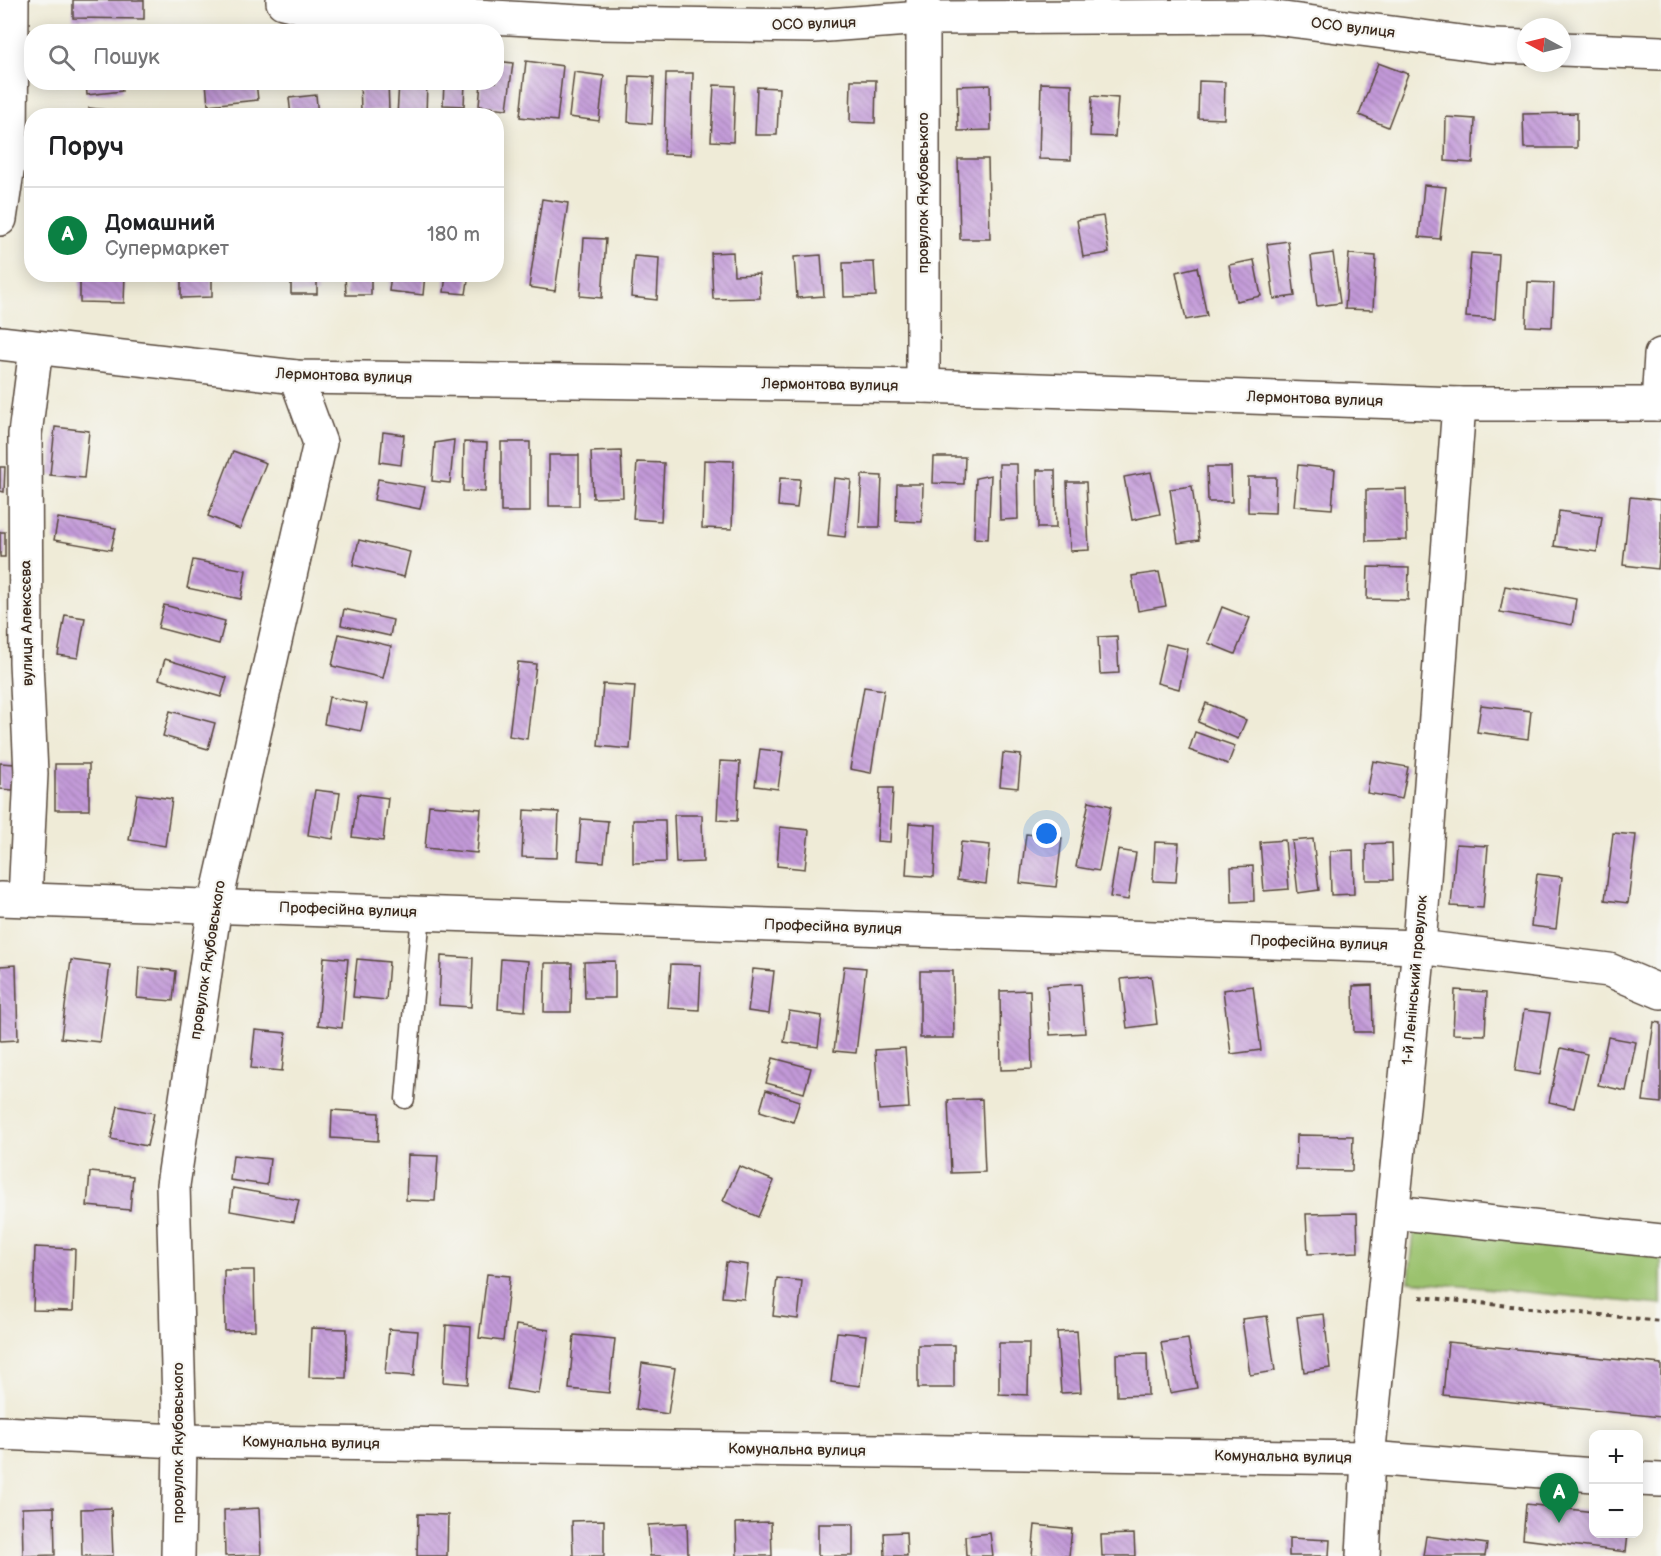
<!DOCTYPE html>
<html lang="uk">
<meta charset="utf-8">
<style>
:root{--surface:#fff;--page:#f2f2f2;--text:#202124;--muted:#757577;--line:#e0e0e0;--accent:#0b8043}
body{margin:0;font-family:"Balsamiq Sans",sans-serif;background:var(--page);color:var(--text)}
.controls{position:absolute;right:18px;bottom:18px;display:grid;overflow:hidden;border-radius:12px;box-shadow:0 3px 15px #0003}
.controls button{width:54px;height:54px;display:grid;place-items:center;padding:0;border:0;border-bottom:2px solid var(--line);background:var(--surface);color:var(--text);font:30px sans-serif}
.compass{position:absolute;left:1517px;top:18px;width:54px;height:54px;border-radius:50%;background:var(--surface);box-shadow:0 3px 15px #0003;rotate:277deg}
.you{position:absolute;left:1047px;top:834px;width:21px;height:21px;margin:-15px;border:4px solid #fff;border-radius:50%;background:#1a73e8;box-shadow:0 0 0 9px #1a73e833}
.badge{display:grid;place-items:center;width:39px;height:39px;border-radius:50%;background:var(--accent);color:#fff;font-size:20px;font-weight:700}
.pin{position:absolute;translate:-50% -50px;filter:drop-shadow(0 2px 3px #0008)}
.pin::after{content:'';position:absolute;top:32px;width:21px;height:18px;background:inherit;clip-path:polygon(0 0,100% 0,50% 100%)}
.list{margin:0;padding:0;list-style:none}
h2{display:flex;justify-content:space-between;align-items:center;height:78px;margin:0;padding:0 24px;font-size:26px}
h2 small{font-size:20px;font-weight:400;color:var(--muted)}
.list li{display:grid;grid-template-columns:39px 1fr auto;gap:18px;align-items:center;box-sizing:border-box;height:96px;padding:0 24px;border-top:2px solid var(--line)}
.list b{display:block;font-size:22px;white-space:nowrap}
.list p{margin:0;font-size:20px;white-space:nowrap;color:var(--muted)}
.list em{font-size:20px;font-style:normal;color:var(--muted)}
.icon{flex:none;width:33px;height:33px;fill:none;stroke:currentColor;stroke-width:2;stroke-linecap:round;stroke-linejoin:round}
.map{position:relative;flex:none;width:1661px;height:1556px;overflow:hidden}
.search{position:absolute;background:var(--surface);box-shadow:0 3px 15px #0003;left:24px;top:24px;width:480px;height:66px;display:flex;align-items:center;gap:15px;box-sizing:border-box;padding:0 21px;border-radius:24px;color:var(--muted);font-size:22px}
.panel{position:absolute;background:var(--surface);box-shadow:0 3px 15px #0003;left:24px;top:108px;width:480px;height:174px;border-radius:24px}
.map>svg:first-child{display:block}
</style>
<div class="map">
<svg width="1661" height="1556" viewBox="0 0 1661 1556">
<defs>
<pattern id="building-back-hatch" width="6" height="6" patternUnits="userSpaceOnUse" patternTransform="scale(1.5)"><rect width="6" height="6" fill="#c39ad9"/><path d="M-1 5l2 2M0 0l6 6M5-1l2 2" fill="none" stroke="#a07eaf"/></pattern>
</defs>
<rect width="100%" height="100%" fill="#f6f6f2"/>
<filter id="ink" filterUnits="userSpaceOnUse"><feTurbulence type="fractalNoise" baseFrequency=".0167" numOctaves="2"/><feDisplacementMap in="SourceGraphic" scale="12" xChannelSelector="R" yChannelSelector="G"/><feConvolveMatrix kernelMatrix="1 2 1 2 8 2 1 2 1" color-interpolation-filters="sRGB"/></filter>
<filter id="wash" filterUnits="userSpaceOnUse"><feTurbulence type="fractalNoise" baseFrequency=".008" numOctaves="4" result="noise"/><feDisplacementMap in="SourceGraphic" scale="24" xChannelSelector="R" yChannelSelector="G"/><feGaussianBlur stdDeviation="1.35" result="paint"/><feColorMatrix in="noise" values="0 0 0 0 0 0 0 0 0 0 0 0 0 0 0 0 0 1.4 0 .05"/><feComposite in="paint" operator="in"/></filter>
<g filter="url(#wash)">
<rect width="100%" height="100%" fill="#efebd7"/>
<!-- park -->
<polygon fill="#9bc26e" stroke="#6b7646" stroke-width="1.5" points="1415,1224 1661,1250 1661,1305 1409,1281"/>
<g id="blocks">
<!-- building -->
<g fill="url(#building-back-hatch)">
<polygon points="73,0 144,0 144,19 73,18"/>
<polygon points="496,61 513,63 507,109 479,106 481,82 496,82"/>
<polygon points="526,61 563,66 557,121 520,117"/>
<polygon points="1378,63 1408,74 1388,127 1359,115"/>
<polygon points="574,72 604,76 599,121 569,117"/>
<polygon points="666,73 693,73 691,155 664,154"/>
<polygon points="630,76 654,77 652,124 628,122"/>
<polygon points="851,80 876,80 875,123 850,122"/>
<polygon points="1199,81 1225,82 1224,119 1198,118"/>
<polygon points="86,82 121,82 122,91 87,95"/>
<polygon points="206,82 256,82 258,100 208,105"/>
<polygon points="360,82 388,82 389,110 361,111"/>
<polygon points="399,82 427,82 426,116 397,116"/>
<polygon points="444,82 465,82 464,106 443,105"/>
<polygon points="1041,83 1072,84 1071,160 1039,159"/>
<polygon points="714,85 735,86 733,142 711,141"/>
<polygon points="990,85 991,130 958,131 957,86"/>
<polygon points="757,87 779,88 777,135 755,135"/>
<polygon points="316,95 318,116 291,116 289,98"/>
<polygon points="1092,96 1118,98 1115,137 1090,136"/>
<polygon points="89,108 125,112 124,116 89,116"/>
<polygon points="1577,113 1577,148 1524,148 1523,114"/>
<polygon points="1446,117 1475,119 1473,163 1445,161"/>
<polygon points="958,159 988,159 990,239 960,239"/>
<polygon points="1424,185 1446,187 1440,239 1419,237"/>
<polygon points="542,199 568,203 555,291 529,287"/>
<polygon points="1103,216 1109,253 1083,257 1077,220"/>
<polygon points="584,238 606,239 602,298 580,296"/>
<polygon points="1288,241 1295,296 1274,299 1267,244"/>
<polygon points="733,252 734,275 759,274 760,298 713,299 711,253"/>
<polygon points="1333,253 1340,303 1317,306 1311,256"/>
<polygon points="1471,253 1499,255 1495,319 1466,317"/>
<polygon points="1349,254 1376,256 1373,310 1345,309"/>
<polygon points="821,255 824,296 797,298 794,257"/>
<polygon points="634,256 659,258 657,300 631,297"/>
<polygon points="1254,260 1261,296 1236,301 1229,265"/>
<polygon points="874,262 876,296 844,297 843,263"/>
<polygon points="1197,267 1207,316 1186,320 1176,272"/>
<polygon points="80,274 125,274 124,303 80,302"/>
<polygon points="181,274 212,274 212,297 181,298"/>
<rect x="291" y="274" width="26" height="20"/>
<polygon points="345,274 371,274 371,295 346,295"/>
<polygon points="391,274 425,274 423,295 389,291"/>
<polygon points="446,274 469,274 466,294 444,292"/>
<polygon points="1528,282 1554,283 1552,327 1526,326"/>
<polygon points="55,427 89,431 84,478 50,475"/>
<polygon points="383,432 404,435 401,465 380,462"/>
<polygon points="454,440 450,483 432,481 435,443"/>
<polygon points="464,442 487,443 485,492 463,491"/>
<rect x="501" y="442" width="29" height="70"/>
<polygon points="233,451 266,463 240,529 208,516"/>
<polygon points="621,451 623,497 593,498 591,452"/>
<rect x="549" y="455" width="30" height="51"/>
<polygon points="934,457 965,457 964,484 933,483"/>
<polygon points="704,460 734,461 732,529 702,528"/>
<polygon points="637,462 664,463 661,521 633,519"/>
<polygon points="999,464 1017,464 1018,519 1000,520"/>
<polygon points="1298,465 1335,469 1332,509 1294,506"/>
<polygon points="0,467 5,467 4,492 0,491"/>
<polygon points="1207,467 1231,467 1232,502 1208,502"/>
<polygon points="1037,470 1055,470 1056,528 1038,528"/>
<polygon points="1151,472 1160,514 1132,520 1124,477"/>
<polygon points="862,475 882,476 880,527 859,527"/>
<polygon points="991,475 988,539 974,538 976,478"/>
<polygon points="1248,477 1276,477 1275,513 1248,512"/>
<polygon points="780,478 800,479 797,508 778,506"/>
<polygon points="834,478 851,480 845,537 828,535"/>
<polygon points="378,479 425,487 420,509 374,500"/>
<polygon points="1067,482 1086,482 1089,550 1070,551"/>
<polygon points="897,484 923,484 922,522 896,521"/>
<polygon points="1192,486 1199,540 1178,543 1170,489"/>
<polygon points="1406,489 1407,540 1366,541 1366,490"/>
<polygon points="1630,497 1661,500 1661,536 1658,569 1623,565"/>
<polygon points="1559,511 1602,517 1597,552 1554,546"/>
<polygon points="58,518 116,528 111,550 54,540"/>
<rect x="0" y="532" width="5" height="25"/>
<polygon points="359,540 410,552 404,577 353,565"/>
<polygon points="193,560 246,570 241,599 187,588"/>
<polygon points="1368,567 1409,568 1408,600 1367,599"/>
<polygon points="1159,572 1166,606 1138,611 1132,576"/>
<polygon points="1505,586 1576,599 1572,625 1500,612"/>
<polygon points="164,605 225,621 219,644 158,628"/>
<polygon points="1222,607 1250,618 1235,654 1208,643"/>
<polygon points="344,609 393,620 390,636 341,625"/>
<polygon points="65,615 85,618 78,658 58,655"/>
<polygon points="339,634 391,646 383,678 332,666"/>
<polygon points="1117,636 1119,673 1100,674 1098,637"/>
<polygon points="1166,644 1188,649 1179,689 1157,683"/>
<polygon points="165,659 227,678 221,697 159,679"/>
<polygon points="518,662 536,664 527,739 509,736"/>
<polygon points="603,684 635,686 630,749 598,746"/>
<polygon points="864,687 884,690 871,773 850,769"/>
<polygon points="329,697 367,704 361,731 324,724"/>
<polygon points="1206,703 1246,720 1238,739 1198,722"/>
<polygon points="1481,705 1531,711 1528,739 1477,732"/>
<polygon points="170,711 215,723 208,749 163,736"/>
<polygon points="1195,732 1235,746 1228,764 1189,750"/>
<polygon points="760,749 783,752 778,789 755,786"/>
<polygon points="1003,753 1021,755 1018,788 1000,786"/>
<polygon points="720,761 740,762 737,821 717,820"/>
<polygon points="1373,761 1408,767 1402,799 1367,793"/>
<polygon points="0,763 15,764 13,790 0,789"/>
<rect x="55" y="764" width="34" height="46"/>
<polygon points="880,788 893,788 890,842 877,841"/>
<polygon points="315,790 340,793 333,839 308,835"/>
<polygon points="137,794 172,799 165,846 129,840"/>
<polygon points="358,794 388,798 383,841 352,837"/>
<polygon points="1089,801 1111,806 1099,871 1076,867"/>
<polygon points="429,805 481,809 477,853 425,848"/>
<polygon points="524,810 559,812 557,858 522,857"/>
<polygon points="674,815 702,815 703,862 676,863"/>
<polygon points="581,819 608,821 604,862 578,860"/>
<polygon points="633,820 665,820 666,862 633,863"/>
<polygon points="909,823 936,825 934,877 906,875"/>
<polygon points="780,827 809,830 805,869 777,866"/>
<polygon points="1613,833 1636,835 1628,903 1605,900"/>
<polygon points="1026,834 1062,838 1056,887 1020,883"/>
<polygon points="1313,839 1319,890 1298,893 1292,841"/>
<polygon points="1285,840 1289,889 1264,891 1260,842"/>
<polygon points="961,842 990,845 986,884 957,880"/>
<polygon points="1155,842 1179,843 1176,882 1153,881"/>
<polygon points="1392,843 1393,880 1366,880 1366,844"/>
<polygon points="1456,844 1488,846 1483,908 1451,906"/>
<polygon points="1118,850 1136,853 1128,900 1110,897"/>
<polygon points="1353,850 1354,894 1331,895 1330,851"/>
<polygon points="1253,866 1254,901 1232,902 1231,867"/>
<polygon points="1537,874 1562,877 1556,929 1531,926"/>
<polygon points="441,956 473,958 471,1007 439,1005"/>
<polygon points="324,957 348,959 342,1028 318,1025"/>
<polygon points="357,959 389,962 386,1000 353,997"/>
<polygon points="501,959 528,961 525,1011 498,1009"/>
<polygon points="71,960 110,965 100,1042 61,1038"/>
<polygon points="615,961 615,998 585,998 584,962"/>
<polygon points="545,963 572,963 571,1012 544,1012"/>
<polygon points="671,964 701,965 699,1010 668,1008"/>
<polygon points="16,965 18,1040 0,1041 0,966"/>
<polygon points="844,966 866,968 856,1053 834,1051"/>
<polygon points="139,967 176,971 173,1001 137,998"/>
<polygon points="753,969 774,971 769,1014 748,1011"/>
<polygon points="920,971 953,971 954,1038 920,1038"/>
<polygon points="1151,976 1157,1024 1127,1028 1121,979"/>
<polygon points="1081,984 1085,1033 1050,1035 1047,986"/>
<polygon points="1372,985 1373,1032 1354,1032 1353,986"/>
<polygon points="1253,986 1261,1050 1231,1054 1223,990"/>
<polygon points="1030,990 1032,1069 1001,1070 1000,991"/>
<polygon points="1455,990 1487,992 1485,1035 1453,1034"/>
<polygon points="1524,1010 1550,1013 1540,1075 1515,1071"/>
<polygon points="789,1011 822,1016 818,1047 784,1042"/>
<polygon points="1654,1022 1661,1023 1661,1103 1643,1101"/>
<polygon points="255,1030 286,1033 282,1071 251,1068"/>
<polygon points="1608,1037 1636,1042 1626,1091 1598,1085"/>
<polygon points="905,1048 909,1108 879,1110 875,1050"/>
<polygon points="1561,1048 1587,1054 1574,1108 1549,1102"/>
<polygon points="773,1058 811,1068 804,1093 766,1083"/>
<polygon points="766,1090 800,1101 793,1122 760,1111"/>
<polygon points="982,1099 985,1172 951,1173 948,1100"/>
<polygon points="118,1106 154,1113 147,1146 111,1139"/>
<polygon points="332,1110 379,1113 378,1141 331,1138"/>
<polygon points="1297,1135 1353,1136 1352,1171 1296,1170"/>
<polygon points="233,1155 270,1159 267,1185 230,1180"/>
<polygon points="408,1155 438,1156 435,1201 406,1200"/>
<polygon points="739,1166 774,1181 758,1217 723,1201"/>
<polygon points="90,1172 133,1176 130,1210 87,1206"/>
<polygon points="233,1188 299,1200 294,1222 230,1211"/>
<polygon points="1357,1213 1358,1252 1308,1254 1306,1214"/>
<polygon points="35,1247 75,1249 73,1311 33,1310"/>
<polygon points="726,1262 748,1265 744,1299 722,1297"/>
<polygon points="224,1270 254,1270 255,1330 225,1331"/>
<polygon points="487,1274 510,1276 503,1341 479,1338"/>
<polygon points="777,1278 802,1281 798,1319 773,1316"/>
<polygon points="1324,1314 1330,1368 1304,1372 1297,1317"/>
<polygon points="1267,1316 1275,1371 1250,1375 1242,1319"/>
<polygon points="446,1325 471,1327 468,1384 443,1382"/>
<polygon points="516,1325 549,1330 539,1394 507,1389"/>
<polygon points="311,1328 347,1329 346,1378 309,1377"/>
<polygon points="389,1329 418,1331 414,1376 385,1374"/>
<polygon points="1077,1331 1081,1392 1061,1393 1057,1332"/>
<polygon points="837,1332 866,1335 860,1386 831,1382"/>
<polygon points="574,1335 615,1339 609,1393 569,1389"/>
<polygon points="1188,1339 1197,1388 1170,1393 1161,1343"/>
<polygon points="1448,1342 1661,1364 1661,1417 1443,1395"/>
<polygon points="999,1343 1029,1343 1028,1395 999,1394"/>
<rect x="918" y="1345" width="36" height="43"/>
<polygon points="1147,1353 1148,1395 1117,1396 1116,1354"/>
<polygon points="642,1363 675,1368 668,1414 636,1409"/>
<polygon points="1526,1504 1594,1512 1594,1534 1628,1534 1626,1552 1523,1539"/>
<polygon points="54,1507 55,1555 23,1556 22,1508"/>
<polygon points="111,1508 113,1556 82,1556 81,1509"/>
<polygon points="259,1508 261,1555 225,1556 224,1510"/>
<polygon points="418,1514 448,1515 447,1556 417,1556"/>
<polygon points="604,1520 604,1556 573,1556 572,1521"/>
<polygon points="771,1522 772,1556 737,1556 736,1523"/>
<polygon points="687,1523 688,1556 650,1556 648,1525"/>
<rect x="818" y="1524" width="35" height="32"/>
<polygon points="1035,1525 1072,1529 1069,1556 1032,1556"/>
<polygon points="906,1532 907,1556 885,1556 884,1533"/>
<polygon points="990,1533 993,1556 966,1556 965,1536"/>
<polygon points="1134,1534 1135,1556 1102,1556 1101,1535"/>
<polygon points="1426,1536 1487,1544 1485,1556 1423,1556"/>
<polygon points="1289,1538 1330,1540 1329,1556 1289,1556"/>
</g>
</g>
</g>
<g filter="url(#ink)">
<use href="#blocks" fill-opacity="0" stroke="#56473a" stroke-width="1.5"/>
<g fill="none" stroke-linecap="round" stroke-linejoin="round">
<defs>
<polyline id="service" points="405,1099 421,913"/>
<g id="minor">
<polyline points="283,0 283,2 299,6 598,23 814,26 922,18 1260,16 1492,46 1526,47"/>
<polyline points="923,0 923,386"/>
<polyline points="1562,49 1661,53"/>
<polyline points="0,219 11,145 12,0"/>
<polyline points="0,343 296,377 923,386 1459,404 1661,404"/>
<polyline points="1658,404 1661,355"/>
<polyline points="0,899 1419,947 1609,970 1661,992"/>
<polyline points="25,899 31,774 26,662 25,434 36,348"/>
<polyline points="1393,1212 1661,1241"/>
<polyline points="0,1433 180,1441 1368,1458 1594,1475"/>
<polyline points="1638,1479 1661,1480"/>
<polyline points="178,1556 180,1441 173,1185 215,906 320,443 296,377"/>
<polyline points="1363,1556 1368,1458 1419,947 1459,404"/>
</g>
</defs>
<!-- service casing -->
<use href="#service" stroke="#56473a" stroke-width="21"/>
<!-- minor casing -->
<use href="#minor" stroke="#56473a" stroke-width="36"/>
<!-- path -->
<polyline stroke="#56473a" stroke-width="4" stroke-dasharray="4.5 4.5" stroke-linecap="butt" points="1420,1297 1661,1321"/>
<!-- service -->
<use href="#service" stroke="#fff" stroke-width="18"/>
<!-- minor -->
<use href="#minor" stroke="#fff" stroke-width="33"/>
</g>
</g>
<g text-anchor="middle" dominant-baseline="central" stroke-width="4.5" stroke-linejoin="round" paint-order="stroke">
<!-- street labels -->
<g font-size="15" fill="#3b2a1e" stroke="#f6f6f2">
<text transform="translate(814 24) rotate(-2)">ОСО вулиця</text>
<text transform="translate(1353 28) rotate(7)">ОСО вулиця</text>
<text transform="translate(923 193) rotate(-90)">провулок Якубовського</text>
<text transform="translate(344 376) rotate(2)">Лермонтова вулиця</text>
<text transform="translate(830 385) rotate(1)">Лермонтова вулиця</text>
<text transform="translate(1315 399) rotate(2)">Лермонтова вулиця</text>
<text transform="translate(27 623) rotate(-91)">вулиця Алексєєва</text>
<text transform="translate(348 910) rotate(2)">Професійна вулиця</text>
<text transform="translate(833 927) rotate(2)">Професійна вулиця</text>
<text transform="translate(1319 943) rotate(2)">Професійна вулиця</text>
<text transform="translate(208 960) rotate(-81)">провулок Якубовського</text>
<text transform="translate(1415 980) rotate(-85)">1-й Ленінський провулок</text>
<text transform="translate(178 1443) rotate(-90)">провулок Якубовського</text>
<text transform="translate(311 1443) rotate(1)">Комунальна вулиця</text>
<text transform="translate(797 1450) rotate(1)">Комунальна вулиця</text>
<text transform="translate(1283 1457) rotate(1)">Комунальна вулиця</text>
</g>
</g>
</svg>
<div class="controls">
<button>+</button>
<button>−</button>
</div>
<svg class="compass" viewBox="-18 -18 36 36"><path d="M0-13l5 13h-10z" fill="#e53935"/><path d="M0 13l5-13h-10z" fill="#757577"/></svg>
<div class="you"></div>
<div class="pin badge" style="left:1559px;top:1523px">A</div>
<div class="search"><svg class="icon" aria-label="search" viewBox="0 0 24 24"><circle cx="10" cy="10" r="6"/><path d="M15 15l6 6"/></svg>Пошук</div>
<section class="panel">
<h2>Поруч<small></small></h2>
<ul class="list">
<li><span class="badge">A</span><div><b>Домашний</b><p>Супермаркет</p></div><em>180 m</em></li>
</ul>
</section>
</div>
